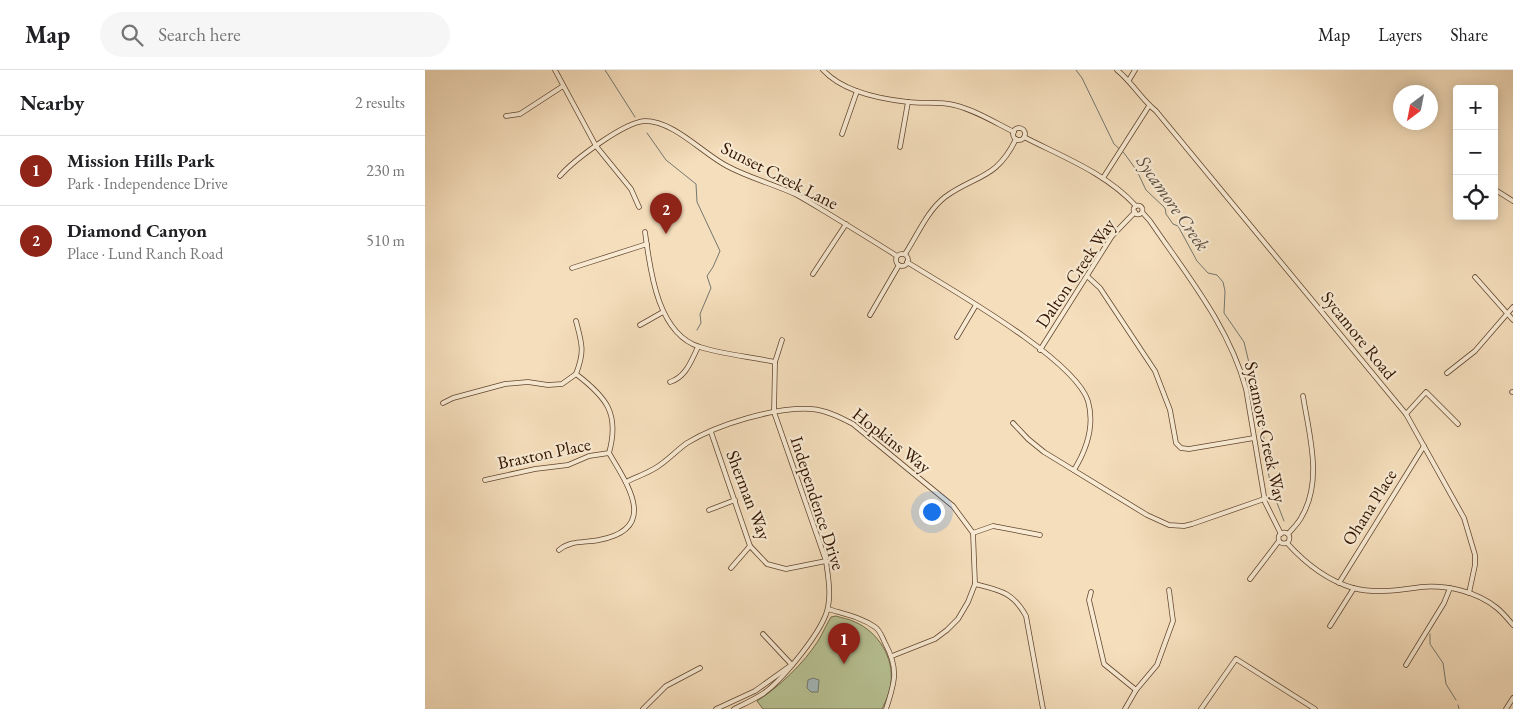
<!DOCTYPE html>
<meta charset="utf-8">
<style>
:root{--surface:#fff;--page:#f6f6f6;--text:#202124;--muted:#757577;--line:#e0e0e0;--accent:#8f2418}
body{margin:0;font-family:"EB Garamond",serif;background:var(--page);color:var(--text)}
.controls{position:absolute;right:15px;top:15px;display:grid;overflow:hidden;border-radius:5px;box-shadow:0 2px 12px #0003}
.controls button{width:45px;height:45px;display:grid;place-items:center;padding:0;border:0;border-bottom:1px solid var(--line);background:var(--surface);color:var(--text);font:25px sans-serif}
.compass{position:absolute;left:968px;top:15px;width:45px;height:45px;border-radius:50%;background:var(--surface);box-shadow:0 2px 12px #0003;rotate:212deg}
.you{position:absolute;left:506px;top:441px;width:18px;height:18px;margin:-12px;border:4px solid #fff;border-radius:50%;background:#1a73e8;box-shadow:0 0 0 8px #1a73e833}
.badge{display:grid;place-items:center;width:32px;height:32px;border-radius:50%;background:var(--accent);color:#fff;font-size:16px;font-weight:700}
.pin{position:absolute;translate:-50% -41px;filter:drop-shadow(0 1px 2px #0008)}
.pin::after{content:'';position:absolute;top:26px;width:18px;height:15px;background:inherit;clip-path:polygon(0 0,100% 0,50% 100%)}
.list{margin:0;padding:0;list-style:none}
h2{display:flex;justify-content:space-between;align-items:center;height:65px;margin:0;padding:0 20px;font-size:21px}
h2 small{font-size:16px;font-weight:400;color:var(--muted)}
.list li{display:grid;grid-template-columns:32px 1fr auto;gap:15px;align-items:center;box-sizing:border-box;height:70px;padding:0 20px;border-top:1px solid var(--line)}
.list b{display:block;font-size:19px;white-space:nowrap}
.list p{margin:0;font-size:16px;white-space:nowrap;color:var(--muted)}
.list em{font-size:16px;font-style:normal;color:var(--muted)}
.icon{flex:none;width:28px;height:28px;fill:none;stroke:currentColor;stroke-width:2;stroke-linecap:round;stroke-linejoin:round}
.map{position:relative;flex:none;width:1088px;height:639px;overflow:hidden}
header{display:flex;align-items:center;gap:30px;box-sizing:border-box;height:70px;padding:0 25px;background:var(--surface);border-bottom:1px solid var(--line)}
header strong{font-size:24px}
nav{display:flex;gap:28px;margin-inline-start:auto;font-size:18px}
.search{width:350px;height:45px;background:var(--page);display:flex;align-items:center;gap:12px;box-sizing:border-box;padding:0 18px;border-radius:28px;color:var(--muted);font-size:19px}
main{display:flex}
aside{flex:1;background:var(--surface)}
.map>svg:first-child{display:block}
</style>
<header>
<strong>Map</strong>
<div class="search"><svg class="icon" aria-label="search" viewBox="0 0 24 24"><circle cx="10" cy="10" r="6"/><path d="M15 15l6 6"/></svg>Search here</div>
<nav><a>Map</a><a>Layers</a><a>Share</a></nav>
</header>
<main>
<aside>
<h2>Nearby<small>2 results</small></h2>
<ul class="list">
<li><span class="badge">1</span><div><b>Mission Hills Park</b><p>Park · Independence Drive</p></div><em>230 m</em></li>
<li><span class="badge">2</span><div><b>Diamond Canyon</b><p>Place · Lund Ranch Road</p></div><em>510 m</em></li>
</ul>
</aside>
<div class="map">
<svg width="1088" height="639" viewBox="0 0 1088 639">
<rect width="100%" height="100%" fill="#f5debc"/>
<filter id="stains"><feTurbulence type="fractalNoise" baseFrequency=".004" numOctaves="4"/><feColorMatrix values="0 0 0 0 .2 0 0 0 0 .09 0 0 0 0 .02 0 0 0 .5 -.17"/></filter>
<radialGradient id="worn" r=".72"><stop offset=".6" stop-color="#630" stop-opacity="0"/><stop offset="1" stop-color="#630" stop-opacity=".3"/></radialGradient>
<!-- green -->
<path fill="#b7c294" stroke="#746a4a" d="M411 546C417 548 424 549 430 552 453 562 469 587 466 613 465 622 461 631 457 639H338L332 631C354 617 379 593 393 571 398 563 401 555 406 547Z"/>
<!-- water -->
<polygon fill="#a1b9bb" stroke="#747770" points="388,608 394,610 393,622 386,622 382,618 383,610"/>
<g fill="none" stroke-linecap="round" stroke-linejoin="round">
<!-- stream -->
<g stroke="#747770" stroke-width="1">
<polyline points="180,0 210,47"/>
<polyline points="651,0 657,8 689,74 699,83 712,101 721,120 740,138 741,144 748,154 753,156 772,191 783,203 792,205 798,212 800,221 799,243 819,272 835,339 840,377 839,383 847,420 859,451"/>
<polyline points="222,63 241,90 271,114 272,132 295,181 288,197 282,206 286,218 275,244 276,253 272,260"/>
<polyline points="1005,564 1005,574 1018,593 1021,614 1031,630"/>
<polyline points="1033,635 1034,639"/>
</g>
<defs>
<g id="street">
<polyline points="130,0 171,76 206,119 214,137"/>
<path d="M398 0C417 21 455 29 483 32 498 34 513 31 529 35 550 40 569 52 589 62"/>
<path d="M692 0C707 12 716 29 731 41L981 344 1039 448 1050 485V495L1044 523"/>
<polyline points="704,10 710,0"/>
<polyline points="81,46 95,44 138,16"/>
<circle cx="594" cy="64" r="6"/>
<polyline points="417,64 432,21"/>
<path d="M599 67C638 87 681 103 711 136"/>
<polyline points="475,77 483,32"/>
<path d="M135 106C149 90 199 52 220 51 249 51 277 83 302 96 324 108 349 114 372 125 383 131 394 138 404 144 427 158 450 172 472 186"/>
<polyline points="678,108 724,36"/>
<polyline points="1069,119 1088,131"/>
<circle cx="713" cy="140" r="4.5"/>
<path d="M717 142 725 151C761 204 804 256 821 319L840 432 856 464"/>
<path d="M220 162C225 199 232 264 275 277 296 284 327 287 350 292"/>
<path d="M480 184C492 166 502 141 520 127 552 104 571 110 591 69"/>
<circle cx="477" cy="190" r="6"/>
<path d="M482 192C523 218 649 288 663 331 670 356 662 379 649 400"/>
<polyline points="147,198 222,174"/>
<polyline points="388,204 421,154"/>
<polyline points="662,206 675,218 730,301 745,340 751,373 756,378 764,379 829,368"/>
<polyline points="1050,207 1088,250"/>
<polyline points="445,245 474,195"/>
<polyline points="215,255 238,242"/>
<polyline points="532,267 551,235"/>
<polyline points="615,280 687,166 710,142"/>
<polyline points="1022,303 1050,281 1088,237"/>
<path d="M245 312C261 307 266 291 273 277"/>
<polyline points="1087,322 1088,322"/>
<polyline points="18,333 28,328 80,314 103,312 123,315 137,314 151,304"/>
<polyline points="981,344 1001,322 1033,354"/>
<polyline points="588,353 603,369 619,382 722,445 744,455 759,456 767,454 839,429"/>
<polyline points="286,362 325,476 342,494 361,499 401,491"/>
<polyline points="60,410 110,399 143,395 164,386 184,383"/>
<path d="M201 412C211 407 223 403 232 397 243 390 252 380 262 373 293 354 350 337 386 339 401 340 415 347 428 354L528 436 548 463 550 514 543 532 533 549 522 560 510 569 467 586"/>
<polyline points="284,440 310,430"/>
<circle cx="859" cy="468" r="5.5"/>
<polyline points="548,463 568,456 615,465"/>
<path d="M863 464C867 459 874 453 877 446 898 410 884 364 878 326"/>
<path d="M862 473C880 493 901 510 928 518 951 524 973 520 996 517 1022 515 1051 521 1072 538 1078 543 1083 549 1088 555"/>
<path d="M134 480C146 470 159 473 174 470 234 459 203 415 184 383 195 343 181 327 151 304 160 281 157 274 151 251"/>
<polyline points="306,498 325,476"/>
<polyline points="825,509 854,471"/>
<polyline points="914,513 999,376"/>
<path d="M550 514C574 520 588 522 601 546L618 639"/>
<polyline points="666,522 664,530 679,594 711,620"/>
<path d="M403 539C419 544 436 547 450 557 455 560 457 567 460 573 474 599 470 612 461 639"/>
<polyline points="905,556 929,518"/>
<polyline points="338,564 367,595"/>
<polyline points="981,595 1019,533 1025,518"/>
<polyline points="218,639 241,616 275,598"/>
<polyline points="291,639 330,621 365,596"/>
<path d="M309 639C319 634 330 629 339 623 358 609 399 560 403 537 406 522 403 506 401 491L349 342 350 292 357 270"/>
<polyline points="700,639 711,620 732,595 748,551 744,520"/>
<polyline points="776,639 811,589 890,639"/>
<polyline points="1081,639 1088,628"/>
</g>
</defs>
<!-- street casing -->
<use href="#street" stroke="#62462f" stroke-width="5.5"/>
<!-- street -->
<use href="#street" stroke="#f8ead3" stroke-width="4"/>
</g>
<g text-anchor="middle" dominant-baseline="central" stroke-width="4.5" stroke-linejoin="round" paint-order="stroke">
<!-- street labels -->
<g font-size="18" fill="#311300" stroke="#f8ead3">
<text transform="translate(355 105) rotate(27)">Sunset Creek Lane</text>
<text transform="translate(650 203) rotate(-56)">Dalton Creek Way</text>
<text transform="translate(934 265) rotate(51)">Sycamore Road</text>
<text transform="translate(841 362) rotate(78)">Sycamore Creek Way</text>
<text transform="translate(467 370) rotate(38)">Hopkins Way</text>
<text transform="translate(119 383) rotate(-12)">Braxton Place</text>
<text transform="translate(324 425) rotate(69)">Sherman Way</text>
<text transform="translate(393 433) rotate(72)">Independence Drive</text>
<text transform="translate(944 437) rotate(-58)">Ohana Place</text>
</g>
<!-- water labels -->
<g font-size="19" font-style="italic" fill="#584d41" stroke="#f8ead3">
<text transform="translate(748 133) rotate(55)">Sycamore Creek</text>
</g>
</g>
<rect width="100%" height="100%" filter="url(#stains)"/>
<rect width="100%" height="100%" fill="url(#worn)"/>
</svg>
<div class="controls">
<button>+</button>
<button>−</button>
<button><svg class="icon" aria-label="locate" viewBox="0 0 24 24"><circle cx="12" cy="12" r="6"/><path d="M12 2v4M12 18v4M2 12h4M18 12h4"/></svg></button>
</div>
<svg class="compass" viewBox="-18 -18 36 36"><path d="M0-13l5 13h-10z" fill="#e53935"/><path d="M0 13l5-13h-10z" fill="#757577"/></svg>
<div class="you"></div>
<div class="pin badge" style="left:419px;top:594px">1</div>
<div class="pin badge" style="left:241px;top:164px">2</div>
</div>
</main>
